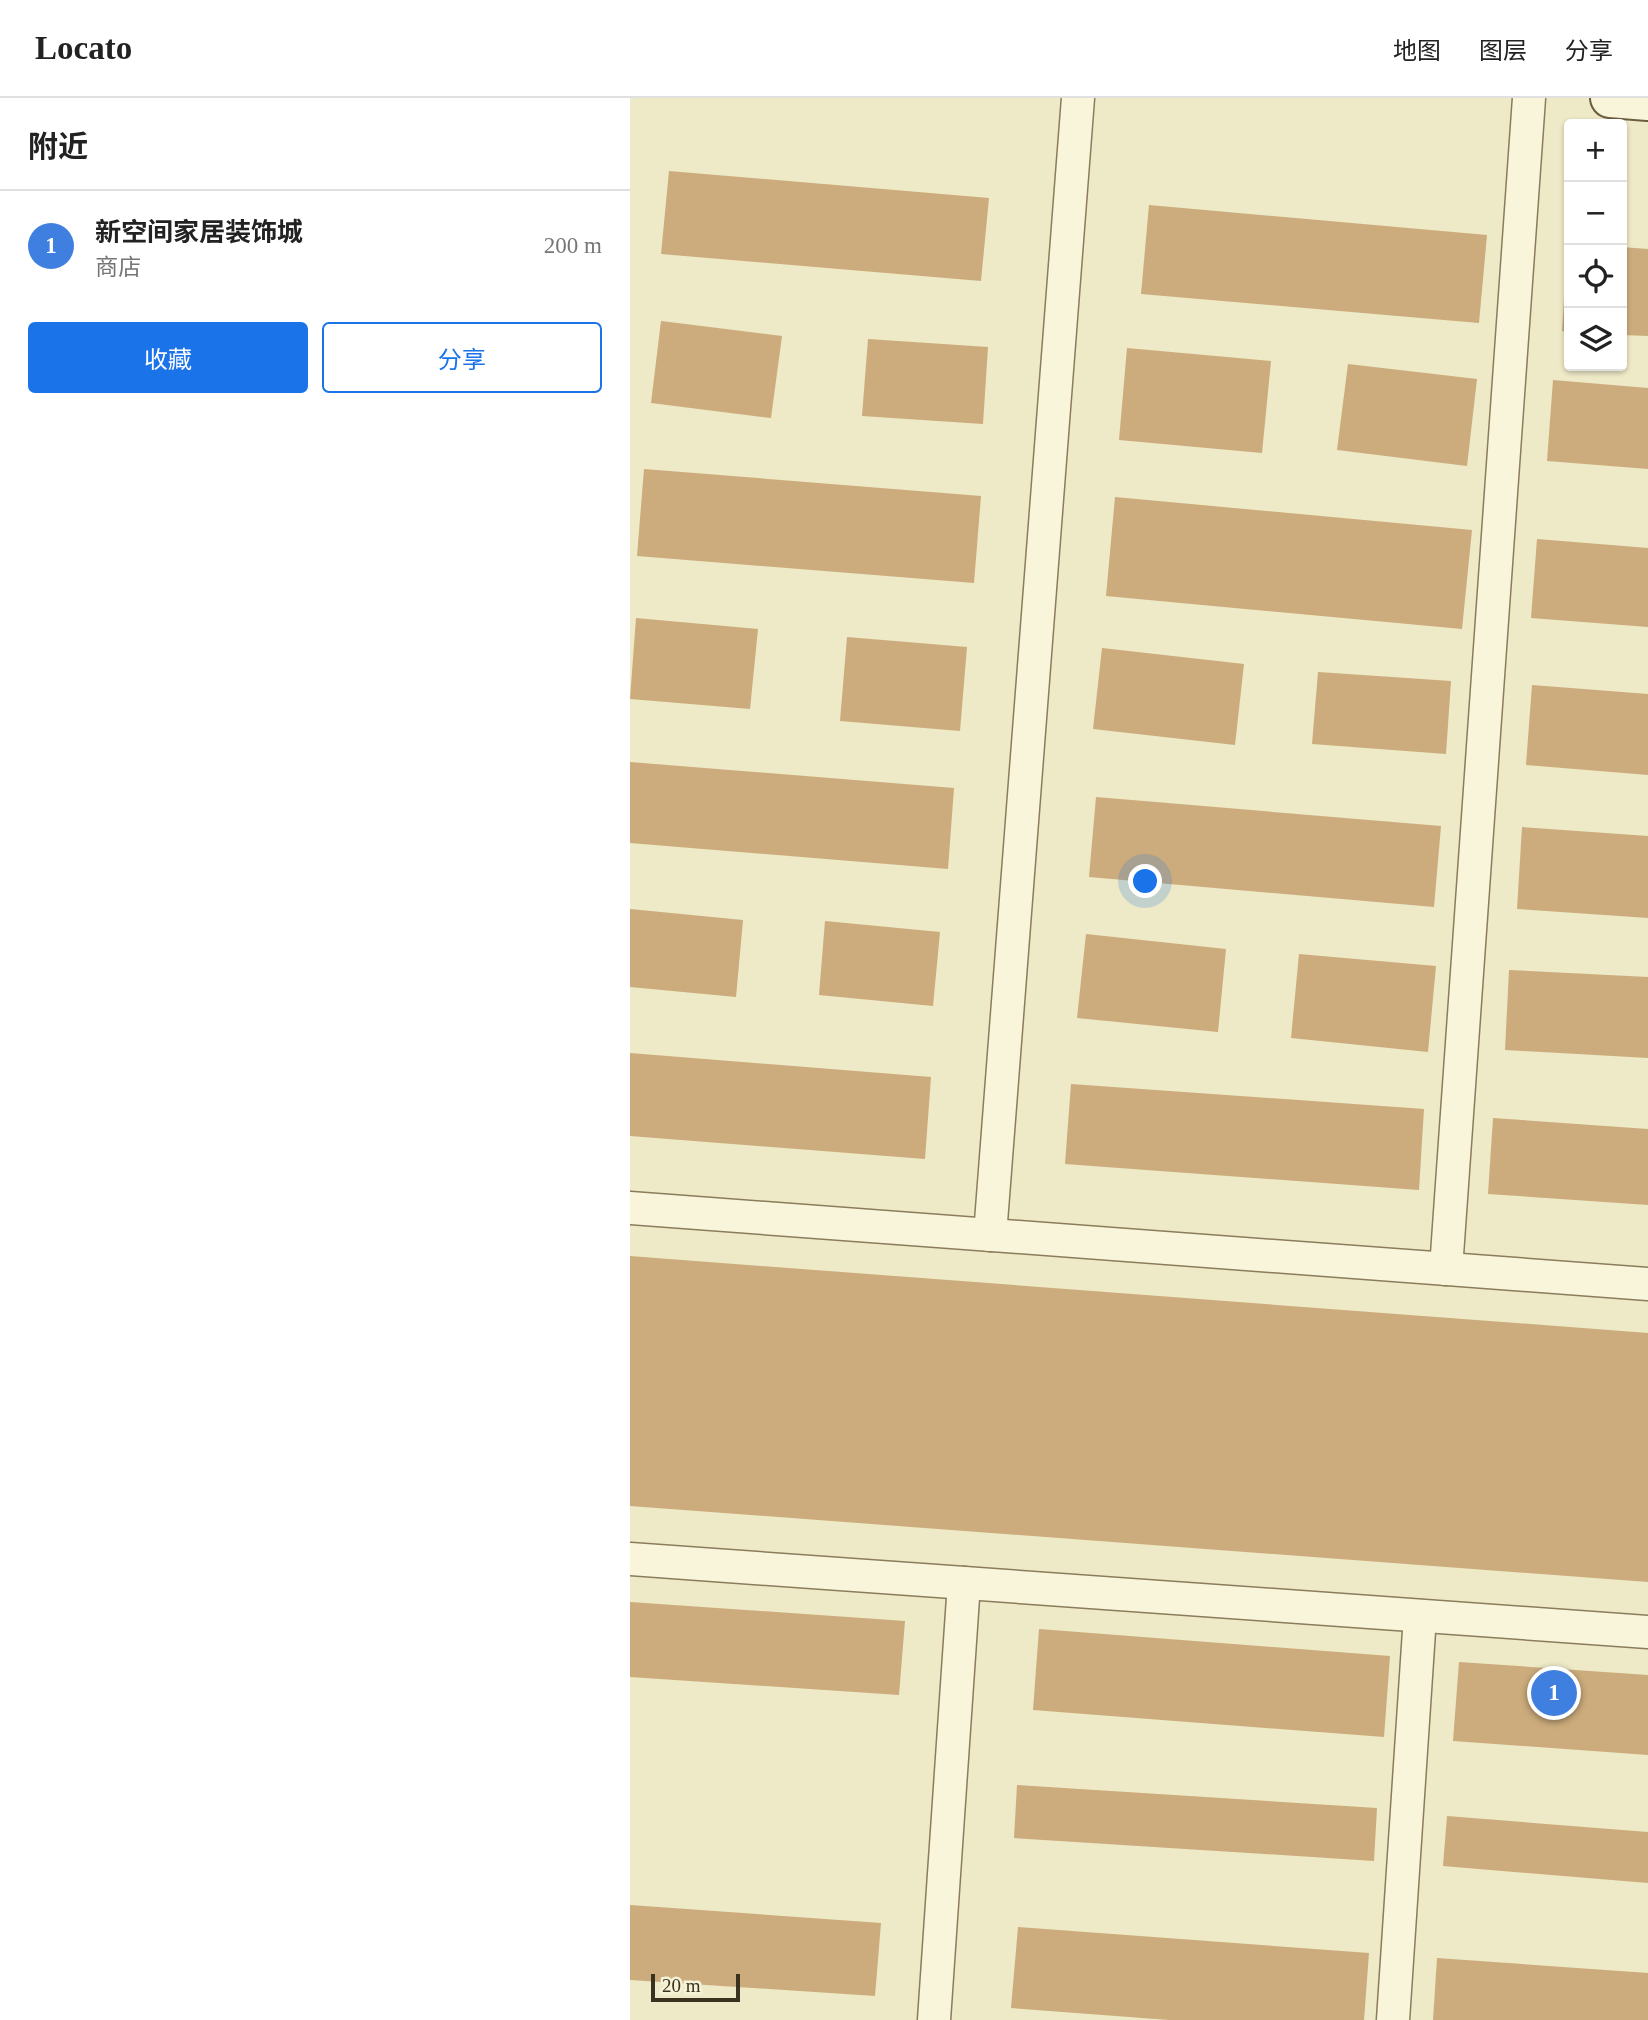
<!DOCTYPE html>
<html lang="zh">
<meta charset="utf-8">
<style>
:root{--surface:#fff;--page:#f6f6f6;--text:#222;--muted:#767676;--line:#e0e0e0;--accent:#1a73e8}
body{margin:0;font-family:"Times New Roman","Noto Sans SC",serif;background:var(--page);color:var(--text)}
.controls{position:absolute;right:21px;top:21px;display:grid;overflow:hidden;border-radius:7px;box-shadow:0 2px 5px #0004}
.controls button{width:63px;height:63px;display:grid;place-items:center;padding:0;border:0;border-bottom:2px solid var(--line);background:var(--surface);color:var(--text);font:35px sans-serif}
.scale{position:absolute;left:21px;bottom:18px;width:89px;box-sizing:border-box;padding-left:7px;border:4px solid #3a311f;border-top:0;font-size:19px;line-height:24px;white-space:nowrap;color:#3a311f;-webkit-text-stroke:5px #f6f2d6;paint-order:stroke}
.you{position:absolute;left:516px;top:784px;width:24px;height:24px;margin:-18px;border:5px solid #fff;border-radius:50%;background:#1a73e8;box-shadow:0 0 0 10px #1a73e833}
.badge{display:grid;place-items:center;width:46px;height:46px;border-radius:50%;background:var(--accent);color:#fff;font-size:23px;font-weight:700}
.pin{position:absolute;translate:-50% -50%;border:4px solid #fff;box-shadow:0 2px 7px #0006}
.list{margin:0;padding:0;list-style:none}
h2{display:flex;justify-content:space-between;align-items:center;height:91px;margin:0;padding:0 28px;font-size:30px}
h2 small{font-size:23px;font-weight:400;color:var(--muted)}
.list li{display:grid;grid-template-columns:46px 1fr auto;gap:21px;align-items:center;box-sizing:border-box;height:112px;padding:0 28px;border-top:2px solid var(--line)}
.list b{display:block;font-size:26px;white-space:nowrap}
.list p{margin:0;font-size:23px;white-space:nowrap;color:var(--muted)}
.list em{font-size:23px;font-style:normal;color:var(--muted)}
.actions{display:flex;gap:14px;padding:21px 28px}
.actions a{flex:1;padding:16px 0;border:2px solid var(--accent);border-radius:7px;text-align:center;font-size:24px;color:var(--accent)}
.actions .main{background:var(--accent);color:#fff}
.icon{flex:none;width:38px;height:38px;fill:none;stroke:currentColor;stroke-width:2;stroke-linecap:round;stroke-linejoin:round}
.map{position:relative;flex:none;width:1018px;height:1922px;overflow:hidden}
header{display:flex;align-items:center;gap:42px;box-sizing:border-box;height:98px;padding:0 35px;background:var(--surface);border-bottom:2px solid var(--line)}
header strong{font-size:33px}
nav{display:flex;gap:38px;margin-inline-start:auto;font-size:24px}
main{display:flex}
aside{flex:1;background:var(--surface)}
.map>svg:first-child{display:block}
</style>
<header>
<strong>Locato</strong>
<nav><a>地图</a><a>图层</a><a>分享</a></nav>
</header>
<main>
<aside>
<h2>附近<small></small></h2>
<ul class="list">
<li><span class="badge" style="background:#3f7fe0">1</span><div><b>新空间家居装饰城</b><p>商店</p></div><em>200 m</em></li>
</ul>
<div class="actions"><a class="main">收藏</a><a>分享</a></div>
</aside>
<div class="map">
<svg width="1018" height="1922" viewBox="0 0 1018 1922">
<rect width="100%" height="100%" fill="#eee9c6"/>
<!-- building -->
<g fill="#ccac7c">
<polygon points="39,73 359,100 351,183 31,156"/>
<polygon points="519,107 857,137 849,225 511,196"/>
<polygon points="992,149 1018,151 1018,238 992,237"/>
<polygon points="937,155 939,155 939,234 932,233"/>
<polygon points="31,223 152,238 141,320 21,305"/>
<polygon points="238,241 358,249 353,326 232,318"/>
<polygon points="497,250 641,263 632,355 489,342"/>
<polygon points="718,266 847,281 837,368 707,352"/>
<polygon points="923,282 1018,290 1018,371 917,363"/>
<polygon points="14,371 351,398 344,485 7,458"/>
<polygon points="485,399 842,432 832,531 476,498"/>
<polygon points="907,441 1018,450 1018,529 901,520"/>
<polygon points="6,520 128,531 120,611 0,601"/>
<polygon points="217,539 337,549 330,633 210,623"/>
<polygon points="472,550 614,566 605,647 463,631"/>
<polygon points="688,574 821,583 816,656 682,646"/>
<polygon points="902,587 1018,596 1018,677 896,667"/>
<polygon points="0,664 324,690 318,771 0,745"/>
<polygon points="466,699 811,728 804,809 459,779"/>
<polygon points="892,729 1018,738 1018,820 887,811"/>
<polygon points="0,811 113,822 106,899 0,889"/>
<polygon points="195,823 310,834 303,908 189,897"/>
<polygon points="456,836 596,851 588,934 447,920"/>
<polygon points="669,856 806,868 798,954 661,940"/>
<polygon points="879,872 1018,879 1018,960 875,952"/>
<polygon points="0,955 301,979 295,1061 0,1038"/>
<polygon points="441,986 794,1011 789,1092 435,1066"/>
<polygon points="863,1020 1018,1031 1018,1107 858,1096"/>
<polygon points="0,1158 1018,1235 1018,1484 0,1408"/>
<polygon points="0,1504 275,1523 269,1597 0,1579"/>
<polygon points="409,1531 760,1558 754,1639 403,1612"/>
<polygon points="829,1564 1018,1577 1018,1657 823,1643"/>
<polygon points="387,1687 747,1710 744,1763 384,1740"/>
<polygon points="817,1718 1018,1734 1018,1785 813,1768"/>
<polygon points="0,1807 251,1825 245,1898 0,1882"/>
<polygon points="388,1829 739,1855 734,1922 539,1922 381,1910"/>
<polygon points="807,1860 1018,1875 1018,1922 803,1922"/>
</g>
<g fill="none" stroke-linecap="round" stroke-linejoin="round">
<defs>
<g id="street">
<polyline points="0,1110 1018,1186"/>
<polyline points="360,1137 448,0"/>
<polyline points="816,1171 899,0"/>
<polyline points="0,1461 1018,1534"/>
<polyline points="304,1922 334,1485"/>
<polyline points="763,1922 790,1518"/>
</g>
<polyline id="secondary" points="980,0 1018,3"/>
</defs>
<!-- street casing -->
<use href="#street" stroke="#8a7c5c" stroke-width="35"/>
<!-- secondary casing -->
<use href="#secondary" stroke="#6c5d3f" stroke-width="42"/>
<!-- street -->
<use href="#street" stroke="#f9f5da" stroke-width="32"/>
<!-- secondary -->
<use href="#secondary" stroke="#f9f5da" stroke-width="38"/>
</g>
</svg>
<div class="controls">
<button>+</button>
<button>−</button>
<button><svg class="icon" aria-label="locate" viewBox="0 0 24 24"><circle cx="12" cy="12" r="6"/><path d="M12 2v4M12 18v4M2 12h4M18 12h4"/></svg></button>
<button><svg class="icon" aria-label="layers" viewBox="0 0 24 24"><path d="M12 4l9 5-9 5-9-5zM3 14l9 5 9-5"/></svg></button>
</div>
<div class="scale">20 m</div>
<div class="you"></div>
<div class="pin badge" style="left:924px;top:1595px;background:#3f7fe0">1</div>
</div>
</main>
